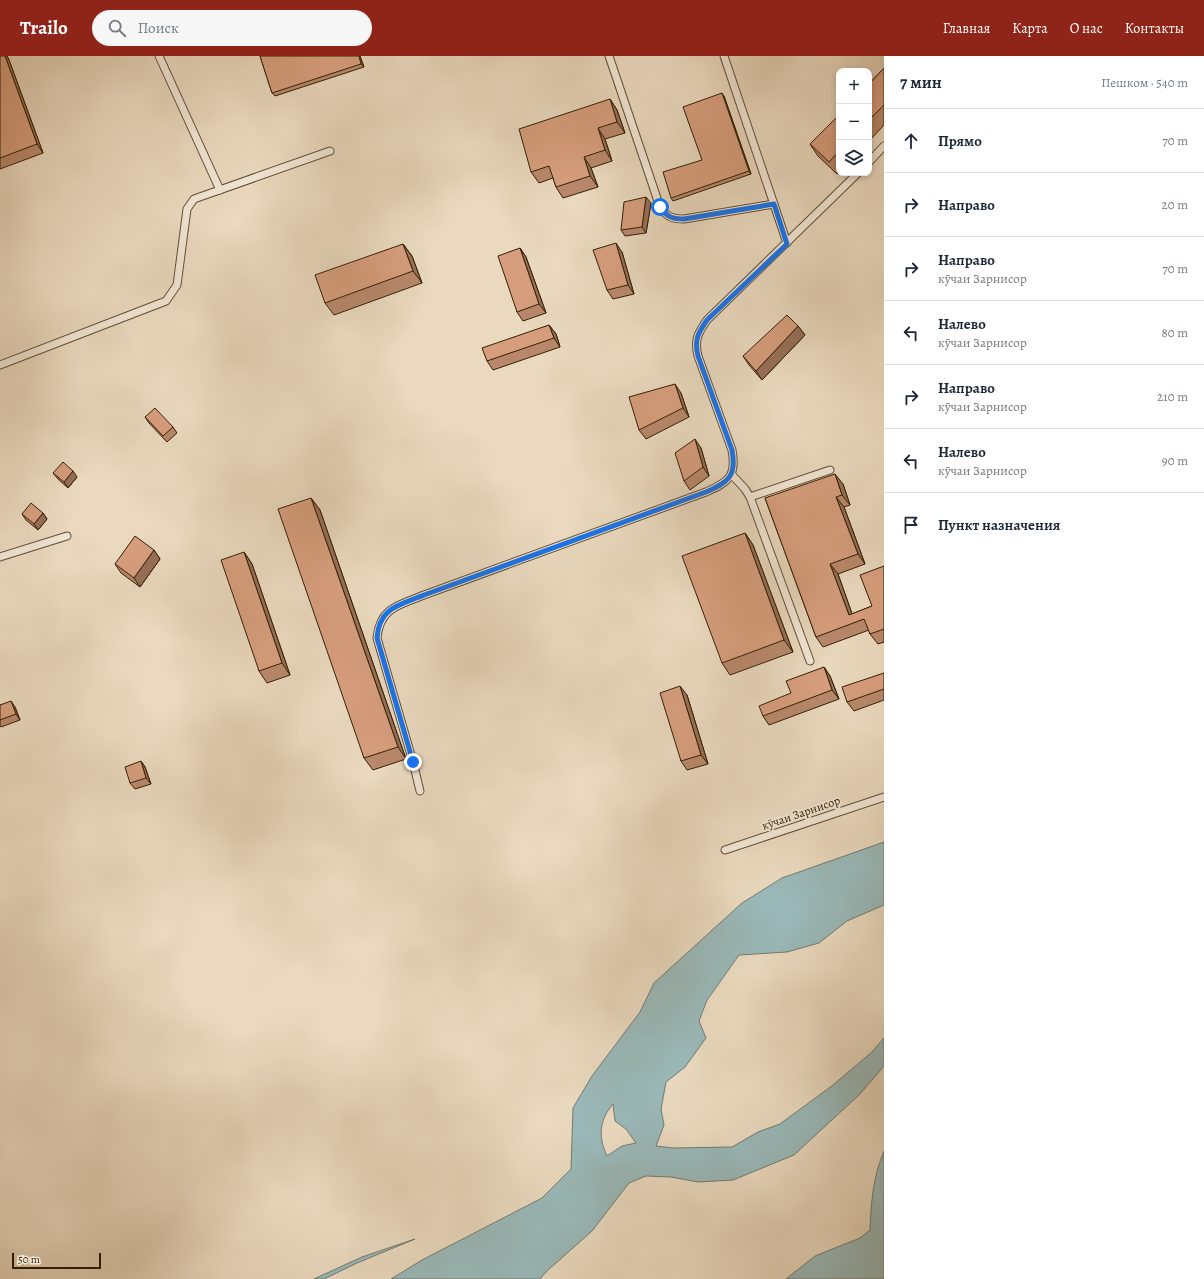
<!DOCTYPE html>
<html lang="ru">
<meta charset="utf-8">
<style>
:root{--surface:#fff;--page:#f6f6f7;--text:#1f2937;--muted:#747a83;--line:#e0e1e3;--accent:#8f2418}
body{margin:0;font-family:Alegreya,serif;background:var(--page);color:var(--text)}
.controls{position:absolute;right:12px;top:12px;display:grid;overflow:hidden;border-radius:8px;box-shadow:0 2px 6px #0003}
.controls button{width:36px;height:36px;display:grid;place-items:center;padding:0;border:0;border-bottom:1px solid var(--line);background:var(--surface);color:var(--text);font:20px sans-serif}
.scale{position:absolute;left:12px;bottom:10px;width:89px;box-sizing:border-box;padding-left:4px;border:2px solid #332004;border-top:0;font-size:11px;line-height:14px;white-space:nowrap;color:#332004;-webkit-text-stroke:3px #f1e6d5;paint-order:stroke}
.stop{position:absolute;width:12px;height:12px;margin:-9px;border:3px solid #1a73e8;border-radius:50%;background:#fff}
.stop.end{background:#1a73e8;border-color:#fff;box-shadow:0 1px 4px #0008}
.list{margin:0;padding:0;list-style:none}
h2{display:flex;justify-content:space-between;align-items:center;height:52px;margin:0;padding:0 16px;font-size:17px}
h2 small{font-size:13px;font-weight:400;color:var(--muted)}
.list li{display:grid;grid-template-columns:26px 1fr auto;gap:12px;align-items:center;box-sizing:border-box;height:64px;padding:0 16px;border-top:1px solid var(--line)}
.list b{display:block;font-size:15px;white-space:nowrap}
.list p{margin:0;font-size:13px;white-space:nowrap;color:var(--muted)}
.list em{font-size:13px;font-style:normal;color:var(--muted)}
.icon{flex:none;width:22px;height:22px;fill:none;stroke:currentColor;stroke-width:2;stroke-linecap:round;stroke-linejoin:round}
.map{position:relative;flex:none;width:884px;height:1223px;overflow:hidden}
header{display:flex;align-items:center;gap:24px;box-sizing:border-box;height:56px;padding:0 20px;background:var(--accent);color:#fff}
header strong{font-size:19px}
nav{display:flex;gap:22px;margin-inline-start:auto;font-size:14px}
.search{width:280px;height:36px;background:var(--page);display:flex;align-items:center;gap:10px;box-sizing:border-box;padding:0 14px;border-radius:22px;color:var(--muted);font-size:15px}
main{display:flex}
aside{flex:1;background:var(--surface)}
.map>svg:first-child{display:block}
</style>
<header>
<strong>Trailo</strong>
<div class="search"><svg class="icon" aria-label="search" viewBox="0 0 24 24"><circle cx="10" cy="10" r="6"/><path d="M15 15l6 6"/></svg>Поиск</div>
<nav><a>Главная</a><a>Карта</a><a>О нас</a><a>Контакты</a></nav>
</header>
<main>
<div class="map">
<svg width="884" height="1223" viewBox="0 0 884 1223">
<rect width="100%" height="100%" fill="#ead9bf"/>
<filter id="stains"><feTurbulence type="fractalNoise" baseFrequency=".005" numOctaves="4"/><feColorMatrix values="0 0 0 0 .2 0 0 0 0 .09 0 0 0 0 .02 0 0 0 .5 -.17"/></filter>
<radialGradient id="worn" r=".72"><stop offset=".6" stop-color="#630" stop-opacity="0"/><stop offset="1" stop-color="#630" stop-opacity=".3"/></radialGradient>
<!-- water -->
<g fill="#9ab9b9" stroke="#717c71" fill-rule="evenodd">
<path d="M884 786V849L847 865 819 887 787 896 739 899 707 944 699 965 706 982 685 1011 666 1026 661 1053 664 1069 656 1090 673 1092 732 1091 758 1076 780 1068 833 1029 872 996 884 982V1010L860 1038 794 1099 733 1124 698 1126 671 1121 646 1120 629 1127 592 1175 547 1215 540 1223H391L422 1204 542 1142 571 1113 573 1052 592 1020 640 956 654 927 742 847 782 822ZM613 1048 615 1065 626 1073 636 1087 622 1090 607 1100C598 1081 599 1064 613 1048Z"/>
<path d="M884 1095V1223H786L815 1200 860 1182 870 1174C871 1147 873 1121 884 1095Z"/>
<polygon points="415,1183 357,1207 324,1223 314,1223 362,1201"/>
</g>
<g fill="none" stroke-linecap="round" stroke-linejoin="round">
<defs>
<g id="service">
<polyline points="159,0 220,134"/>
<path d="M609 0 660 151C667 161 672 163 684 163L774 148"/>
<polyline points="724,0 787,187"/>
<polyline points="869,106 884,90"/>
<polyline points="0,309 166,245 177,229 187,153 194,143 330,95"/>
<polyline points="732,419 745,433 750,441 810,605"/>
<polyline points="750,441 830,414"/>
<polyline points="0,501 67,480"/>
<path d="M420 735 413 706 377 582C380 551 400 549 424 539L706 436C728 426 737 421 732 394L698 300C694 284 698 277 707 264L858 117"/>
<polyline points="725,794 884,741"/>
</g>
</defs>
<!-- service casing -->
<use href="#service" stroke="#614e33" stroke-width="9"/>
<!-- service -->
<use href="#service" stroke="#f1e6d5" stroke-width="7"/>
</g>
<!-- wall -->
<g fill="#b9886c" stroke="#332004">
<polygon points="0,0 7,0 9,4 43,97 0,113"/>
<polygon points="260,0 360,0 364,11 275,40 272,37"/>
<polygon points="884,12 884,69 869,85 869,28"/>
<polygon points="724,40 751,118 673,145 671,142 702,104"/>
<polygon points="610,43 617,54 625,77 605,83 612,105 591,112 598,131 563,142 556,131 553,122 539,127 531,116"/>
<polygon points="839,59 839,116 837,118 818,100 810,88"/>
<polygon points="651,147 646,177 625,180 621,174"/>
<polygon points="403,188 412,200 422,227 334,259 325,247"/>
<polygon points="520,192 526,201 546,257 523,265 517,256"/>
<polygon points="622,196 634,238 613,243 607,234"/>
<polygon points="549,269 556,278 560,291 493,314 487,305"/>
<polygon points="798,270 805,279 762,324 749,309 743,300"/>
<polygon points="681,337 689,361 646,383 639,374"/>
<polygon points="145,361 173,371 177,377 167,386 149,367"/>
<polygon points="701,392 709,420 690,434 684,425"/>
<polygon points="53,417 77,421 68,432 58,423"/>
<polygon points="843,428 850,449 844,451 865,508 838,518 852,558 872,550 884,510 884,586 878,588 870,578 869,574 823,591 816,581 765,442"/>
<polygon points="311,442 320,454 406,703 373,714 364,702"/>
<polygon points="43,457 47,463 38,474 26,464 22,458"/>
<polygon points="745,477 753,489 793,596 730,619 722,607"/>
<polygon points="154,494 160,503 140,531 121,517 115,508"/>
<polygon points="244,496 252,508 290,619 267,627 259,615"/>
<polygon points="824,611 830,620 839,643 769,669 763,660"/>
<polygon points="884,617 884,644 854,655 847,646"/>
<polygon points="687,639 708,708 687,714 681,705"/>
<polygon points="0,649 15,651 20,664 1,671 0,670"/>
<polygon points="141,705 145,711 151,728 135,733 130,727"/>
</g>
<!-- shaded-wall -->
<g fill="#966f58" stroke="#332004">
<polygon points="5,0 7,0 9,4 43,97 37,88"/>
<polygon points="359,0 360,0 364,11 361,8"/>
<polygon points="722,37 724,40 751,118 749,115"/>
<polygon points="610,43 617,54 625,77 617,66"/>
<polygon points="598,72 605,83 612,105 605,94"/>
<polygon points="584,101 591,112 598,131 590,120"/>
<polygon points="646,141 651,147 646,177 642,171"/>
<polygon points="616,187 622,196 634,238 628,229"/>
<polygon points="403,188 412,200 422,227 413,215"/>
<polygon points="520,192 526,201 546,257 539,248"/>
<polygon points="549,269 556,278 560,291 554,282"/>
<polygon points="798,270 805,279 762,324 756,315"/>
<polygon points="675,328 681,337 689,361 683,352"/>
<polygon points="695,383 701,392 709,420 703,411"/>
<polygon points="73,415 77,421 68,432 64,426"/>
<polygon points="835,418 843,428 850,449 842,439"/>
<polygon points="836,441 844,451 865,508 858,498"/>
<polygon points="311,442 320,454 406,703 398,691"/>
<polygon points="43,457 47,463 38,474 34,468"/>
<polygon points="745,477 753,489 793,596 784,584"/>
<polygon points="154,494 160,503 140,531 134,522"/>
<polygon points="244,496 252,508 290,619 282,607"/>
<polygon points="830,508 838,518 855,566 849,559"/>
<polygon points="824,611 830,620 839,643 832,634"/>
<polygon points="680,630 687,639 708,708 701,699"/>
<polygon points="11,645 15,651 20,664 16,658"/>
<polygon points="141,705 145,711 151,728 146,722"/>
</g>
<!-- building -->
<g fill="#d79e7d" stroke="#332004">
<polygon points="0,0 5,0 37,88 0,102"/>
<polygon points="260,0 359,0 361,8 272,37"/>
<polygon points="884,12 884,49 869,64 869,28"/>
<polygon points="722,37 749,115 671,142 663,116 702,104 683,51"/>
<polygon points="610,43 617,66 598,72 605,94 584,101 590,120 556,131 549,110 531,116 519,73"/>
<polygon points="839,59 839,95 829,106 810,88"/>
<polygon points="646,141 642,171 621,174 624,146"/>
<polygon points="616,187 628,229 607,234 593,194"/>
<polygon points="403,188 413,215 325,247 315,219"/>
<polygon points="520,192 539,248 517,256 498,200"/>
<polygon points="787,259 798,270 756,315 743,300"/>
<polygon points="549,269 554,282 487,305 482,292"/>
<polygon points="675,328 683,352 639,374 629,341"/>
<polygon points="155,352 173,371 163,380 145,361"/>
<polygon points="695,383 703,411 684,425 675,397"/>
<polygon points="63,406 73,415 64,426 53,417"/>
<polygon points="835,418 842,439 836,441 858,498 830,508 849,559 872,550 860,519 884,510 884,573 870,578 864,563 816,581 765,442"/>
<polygon points="311,442 398,691 364,702 278,453"/>
<polygon points="31,447 43,457 34,468 22,458"/>
<polygon points="745,477 784,584 722,607 682,500"/>
<polygon points="135,480 154,494 134,522 115,508"/>
<polygon points="244,496 282,607 259,615 221,504"/>
<polygon points="824,611 832,634 763,660 759,650 791,637 786,625"/>
<polygon points="884,617 884,633 847,646 842,631"/>
<polygon points="680,630 701,699 681,705 660,637"/>
<polygon points="11,645 16,658 0,664 0,649"/>
<polygon points="141,705 146,722 130,727 125,711"/>
</g>
<g fill="none" stroke-linecap="round" stroke-linejoin="round">
<!-- route -->
<path stroke="#1a73e8" stroke-width="5" d="M413 706 377 582C379 551 400 549 424 539L706 436C728 426 737 421 732 394L698 300C694 284 698 277 707 264L787 188 774 148 684 163C672 163 667 161 660 151"/>
</g>
<g text-anchor="middle" dominant-baseline="central" stroke-width="3.5" stroke-linejoin="round" paint-order="stroke">
<!-- street labels -->
<g font-size="12" fill="#332004" stroke="#f1e6d5">
<text transform="translate(801 757) rotate(-19)">кӯчаи Зарнисор</text>
</g>
</g>
<rect width="100%" height="100%" filter="url(#stains)"/>
<rect width="100%" height="100%" fill="url(#worn)"/>
</svg>
<div class="controls">
<button>+</button>
<button>−</button>
<button><svg class="icon" aria-label="layers" viewBox="0 0 24 24"><path d="M12 4l9 5-9 5-9-5zM3 14l9 5 9-5"/></svg></button>
</div>
<div class="scale">50 m</div>
<div class="stop" style="left:660px;top:151px"></div>
<div class="stop end" style="left:413px;top:706px"></div>
</div>
<aside>
<h2>7 мин<small>Пешком · 540 m</small></h2>
<ul class="list">
<li><svg class="icon" aria-label="ahead" viewBox="0 0 24 24"><path d="M12 20V5M6 11l6-6 6 6"/></svg><div><b>Прямо</b></div><em>70 m</em></li>
<li><svg class="icon" aria-label="right" viewBox="0 0 24 24"><path d="M7 20v-9h11M14 6l5 5-5 5"/></svg><div><b>Направо</b></div><em>20 m</em></li>
<li><svg class="icon" aria-label="right" viewBox="0 0 24 24"><path d="M7 20v-9h11M14 6l5 5-5 5"/></svg><div><b>Направо</b><p>кӯчаи Зарнисор</p></div><em>70 m</em></li>
<li><svg class="icon" aria-label="left" viewBox="0 0 24 24"><path d="M17 20v-9H6M10 6l-5 5 5 5"/></svg><div><b>Налево</b><p>кӯчаи Зарнисор</p></div><em>80 m</em></li>
<li><svg class="icon" aria-label="right" viewBox="0 0 24 24"><path d="M7 20v-9h11M14 6l5 5-5 5"/></svg><div><b>Направо</b><p>кӯчаи Зарнисор</p></div><em>210 m</em></li>
<li><svg class="icon" aria-label="left" viewBox="0 0 24 24"><path d="M17 20v-9H6M10 6l-5 5 5 5"/></svg><div><b>Налево</b><p>кӯчаи Зарнисор</p></div><em>90 m</em></li>
<li><svg class="icon" aria-label="arrive" viewBox="0 0 24 24"><path d="M6 21V4h12l-3 4 3 4H6"/></svg><div><b>Пункт назначения</b></div></li>
</ul>
</aside>
</main>
